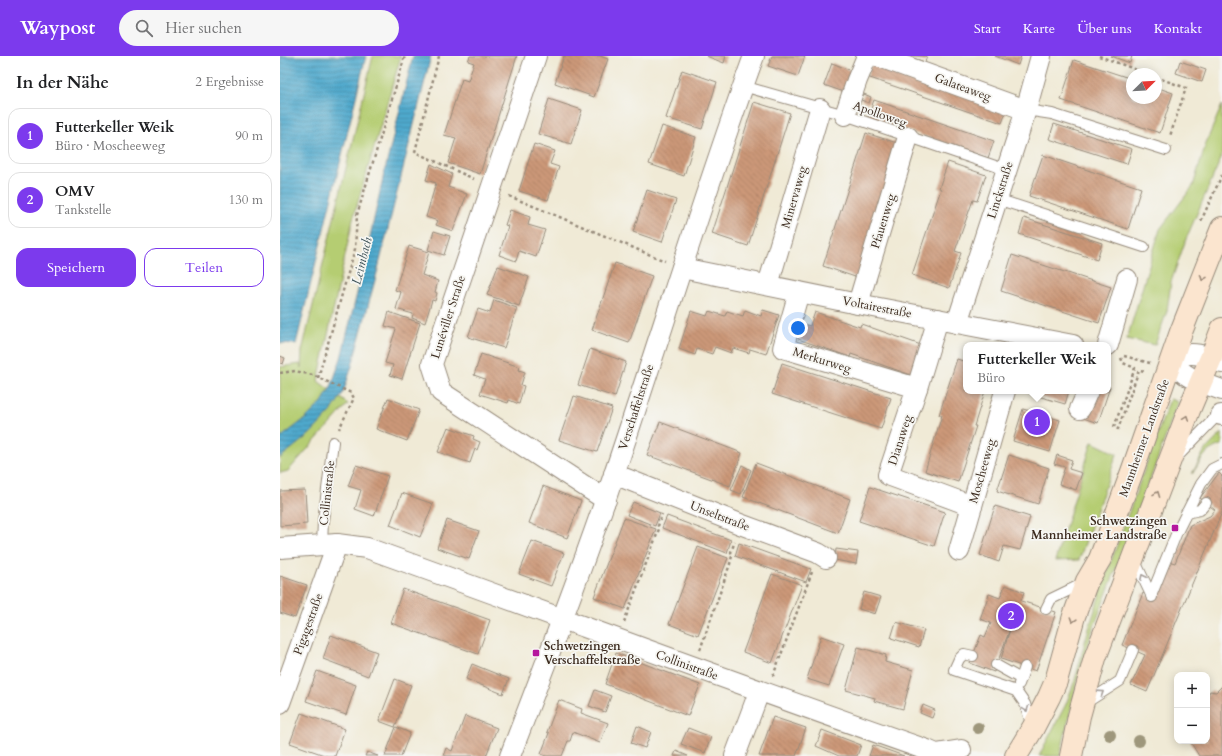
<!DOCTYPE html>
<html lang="de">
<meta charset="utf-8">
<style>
:root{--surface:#fff;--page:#f6f6f6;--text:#202124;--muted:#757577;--line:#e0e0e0;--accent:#7c3aed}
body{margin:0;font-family:Cardo,serif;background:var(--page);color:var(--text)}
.controls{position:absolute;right:12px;bottom:12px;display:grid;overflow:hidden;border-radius:8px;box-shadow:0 2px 10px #0003}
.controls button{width:36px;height:36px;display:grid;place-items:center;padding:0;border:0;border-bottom:1px solid var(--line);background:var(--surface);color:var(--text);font:20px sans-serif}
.compass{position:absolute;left:846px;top:12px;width:36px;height:36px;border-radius:50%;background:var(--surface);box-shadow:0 2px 10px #0003;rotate:66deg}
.you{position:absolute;left:518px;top:272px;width:14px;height:14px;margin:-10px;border:3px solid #fff;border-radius:50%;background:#1a73e8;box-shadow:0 0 0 6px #1a73e833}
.badge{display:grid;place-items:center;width:26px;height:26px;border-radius:50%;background:var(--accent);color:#fff;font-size:13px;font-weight:700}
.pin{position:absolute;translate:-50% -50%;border:2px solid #fff;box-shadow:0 1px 4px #0006}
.popup{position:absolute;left:683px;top:286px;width:148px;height:52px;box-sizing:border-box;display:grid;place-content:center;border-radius:8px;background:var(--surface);filter:drop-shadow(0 1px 3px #0005);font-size:13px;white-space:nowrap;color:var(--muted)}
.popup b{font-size:15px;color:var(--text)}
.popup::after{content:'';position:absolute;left:50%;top:100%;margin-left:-8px;border:8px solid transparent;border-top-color:var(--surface)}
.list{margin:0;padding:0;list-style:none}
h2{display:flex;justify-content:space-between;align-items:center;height:52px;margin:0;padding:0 16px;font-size:17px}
h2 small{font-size:13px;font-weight:400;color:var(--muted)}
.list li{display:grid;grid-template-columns:26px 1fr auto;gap:12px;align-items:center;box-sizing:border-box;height:56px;margin:0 8px 8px;padding:0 8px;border:1px solid var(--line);border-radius:12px}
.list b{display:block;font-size:15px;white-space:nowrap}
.list p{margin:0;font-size:13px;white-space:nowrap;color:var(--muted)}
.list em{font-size:13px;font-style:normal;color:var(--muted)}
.actions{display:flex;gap:8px;padding:12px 16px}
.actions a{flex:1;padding:9px 0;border:1px solid var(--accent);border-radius:12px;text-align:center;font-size:14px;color:var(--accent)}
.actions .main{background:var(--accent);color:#fff}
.icon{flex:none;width:22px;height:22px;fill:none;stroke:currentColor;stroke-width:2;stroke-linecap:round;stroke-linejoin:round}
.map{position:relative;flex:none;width:942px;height:700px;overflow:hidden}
header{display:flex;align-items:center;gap:24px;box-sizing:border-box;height:56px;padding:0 20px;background:var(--accent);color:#fff}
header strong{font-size:19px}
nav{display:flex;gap:22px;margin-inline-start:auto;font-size:14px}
.search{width:280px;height:36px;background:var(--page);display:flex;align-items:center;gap:10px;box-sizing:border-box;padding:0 14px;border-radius:22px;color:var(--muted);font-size:15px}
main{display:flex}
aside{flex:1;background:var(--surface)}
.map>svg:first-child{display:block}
</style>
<header>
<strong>Waypost</strong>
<div class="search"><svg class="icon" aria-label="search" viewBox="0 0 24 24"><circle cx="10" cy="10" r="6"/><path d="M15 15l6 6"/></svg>Hier suchen</div>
<nav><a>Start</a><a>Karte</a><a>Über uns</a><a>Kontakt</a></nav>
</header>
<main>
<aside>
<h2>In der Nähe<small>2 Ergebnisse</small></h2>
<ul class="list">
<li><span class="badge">1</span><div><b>Futterkeller Weik</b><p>Büro · Moscheeweg</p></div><em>90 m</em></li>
<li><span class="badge">2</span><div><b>OMV</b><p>Tankstelle</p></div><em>130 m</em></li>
</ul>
<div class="actions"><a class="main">Speichern</a><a>Teilen</a></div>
</aside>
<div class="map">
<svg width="942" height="700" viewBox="0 0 942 700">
<defs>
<pattern id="water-rules" width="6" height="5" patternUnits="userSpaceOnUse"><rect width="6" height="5" fill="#4fa9cd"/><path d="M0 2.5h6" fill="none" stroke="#438aa6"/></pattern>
<pattern id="building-back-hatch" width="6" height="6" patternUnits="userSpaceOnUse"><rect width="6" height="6" fill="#cc9878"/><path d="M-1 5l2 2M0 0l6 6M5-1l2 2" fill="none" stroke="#a77c62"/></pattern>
</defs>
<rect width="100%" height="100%" fill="#f6f6f2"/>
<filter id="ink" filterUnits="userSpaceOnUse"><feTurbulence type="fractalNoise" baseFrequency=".025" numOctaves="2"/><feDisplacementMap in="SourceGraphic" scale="8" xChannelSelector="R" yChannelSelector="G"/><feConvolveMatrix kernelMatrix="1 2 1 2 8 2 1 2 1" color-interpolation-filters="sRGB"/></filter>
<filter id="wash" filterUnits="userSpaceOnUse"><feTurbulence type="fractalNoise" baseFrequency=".012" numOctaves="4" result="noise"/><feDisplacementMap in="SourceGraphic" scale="16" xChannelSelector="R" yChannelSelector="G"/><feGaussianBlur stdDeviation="0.9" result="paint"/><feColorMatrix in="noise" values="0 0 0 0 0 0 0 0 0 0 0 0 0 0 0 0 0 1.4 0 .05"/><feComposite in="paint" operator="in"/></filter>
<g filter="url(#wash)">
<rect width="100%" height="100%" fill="#f0ead6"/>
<!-- grass -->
<g fill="#b5cd72" stroke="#787c48">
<polygon points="93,0 121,0 73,163 38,325 68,348 8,415 0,417 0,311 20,308 21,312 22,295"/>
<polygon points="942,49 942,100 906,183 891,226 887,255 875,289 847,283 880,173 913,130 926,87"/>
<polygon points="890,343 898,346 866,435 813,573 801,611 780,700 759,700 786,648 795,624 806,582 825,522"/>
<path d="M942 377V389C925 393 921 405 912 418L925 394Z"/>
<polygon points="812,386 837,398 799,504 775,505"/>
</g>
<!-- water -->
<g fill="url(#water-rules)" stroke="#456a76">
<polygon points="0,0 86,0 16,288 0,287"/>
<polygon points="133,0 151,0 98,213 72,310 63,337 51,356 30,378 0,402 0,382 26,362 42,346 51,331 61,302 83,213 102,126"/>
</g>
<g id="blocks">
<!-- building -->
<g fill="url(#building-back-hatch)">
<polygon points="190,0 237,0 200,118 168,107 176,82 164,79 182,23 188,25 194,7 188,5"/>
<polygon points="284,0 320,0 328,3 314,41 275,27"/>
<polygon points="426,0 446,0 444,7"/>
<polygon points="492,0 525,0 518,20 488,10"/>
<polygon points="627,0 647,0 645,6"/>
<polygon points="715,0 741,0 738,9"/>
<polygon points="831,0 852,0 850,7"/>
<polygon points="794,4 852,23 852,42 876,42 876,31 893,37 880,77 781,44"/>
<polygon points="592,5 728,51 722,67 587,21"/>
<polygon points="900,5 926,14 922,26 896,17"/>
<polygon points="552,7 572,15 564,36 544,29"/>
<polygon points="402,14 437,26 422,73 386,62"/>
<polygon points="584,38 591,41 589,47 581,44"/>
<polygon points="269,43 302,54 291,88 258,78"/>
<polygon points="594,44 714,85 708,102 588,61"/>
<polygon points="474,46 510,57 468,190 432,178"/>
<polygon points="774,68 852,93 847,108 769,83"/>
<polygon points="382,70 416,81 404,120 369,108"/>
<polygon points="586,77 620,88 578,222 543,210"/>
<polygon points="254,88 275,95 270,108 279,111 268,144 239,135"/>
<polygon points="763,99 861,132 848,173 749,140"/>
<polygon points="668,106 706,119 697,145 693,144 675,195 681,197 669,232 632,219 661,133 659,132"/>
<polygon points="151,108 172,118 168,131 187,138 173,175 156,169 158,165 146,161 156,127 146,124"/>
<polygon points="367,134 396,144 382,186 353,176"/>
<polygon points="230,154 250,161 248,169 265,174 256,201 239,195 236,205 219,199 228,170 225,169"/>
<polygon points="744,162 822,187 817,204 739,178"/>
<polygon points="154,175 170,180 164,199 148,194"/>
<polygon points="129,190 149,196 142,219 158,225 155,236 157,237 155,245 152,244 145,267 132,262 133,258 116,253 121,236 115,234"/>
<polygon points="732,199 831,231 819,267 721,235"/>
<polygon points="335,207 372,220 349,287 312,274"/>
<polygon points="218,210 249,221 239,250 207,239"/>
<polygon points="214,244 237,252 224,292 188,281 198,253 210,257"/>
<polygon points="465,254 481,260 483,254 499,259 486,298 470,293 469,297 453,292 451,297 435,291 432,298 417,293 415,299 399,293 411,255 427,260 429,255 445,260 447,255 463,260"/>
<polygon points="109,256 140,267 122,323 110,319 113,309 105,307 116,273 105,270"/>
<polygon points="535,256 580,271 581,268 641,289 631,319 571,298 570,301 518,283 523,268 530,270"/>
<polygon points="310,293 346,306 335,341 298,329"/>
<polygon points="201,298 240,311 239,314 245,316 241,329 244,330 239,348 229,344 228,347 200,338 205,323 194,319"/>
<polygon points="0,300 5,302 3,308 0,307"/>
<polygon points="677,303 686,306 686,335 705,335 694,370 696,370 678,426 645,415 662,359 659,359"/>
<polygon points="502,307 611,342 601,373 492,338"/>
<polygon points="828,331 830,331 818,367 803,362 813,335 828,335"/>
<polygon points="752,335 789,335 785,348 751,338"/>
<polygon points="294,340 332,352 317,396 279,384"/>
<polygon points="108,342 139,354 127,385 96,373"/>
<polygon points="743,353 780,364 770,396 733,385"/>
<polygon points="380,366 462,397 450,430 367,399"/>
<polygon points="168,371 194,380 193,383 200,386 197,394 195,393 190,407 158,396"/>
<polygon points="729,399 769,412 758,448 717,435"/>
<polygon points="777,399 792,404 789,413 802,417 796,434 779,428 785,411 774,408"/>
<polygon points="476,407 570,443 558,477 463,441"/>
<polygon points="76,409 108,420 94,460 75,453 81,434 68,430"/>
<polygon points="462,409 471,414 461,438 451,434"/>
<polygon points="939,417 942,420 942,456 867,636 851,629 865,599 842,589 863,537 874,542 888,505 895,507 910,469 930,460 935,454 920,442"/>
<polygon points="263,430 301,445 287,482 249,467"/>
<polygon points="590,431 665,456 654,490 579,465"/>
<polygon points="25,434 27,468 0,470 0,435"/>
<polygon points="122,437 153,448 140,481 110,469"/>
<polygon points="353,446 380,457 375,470 347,459"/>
<polygon points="715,450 750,461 740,494 724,490 719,506 700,499"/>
<polygon points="387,460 451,484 447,497 382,472"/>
<polygon points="344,462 376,473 345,553 314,541"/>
<polygon points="167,464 199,475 189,503 157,492"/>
<polygon points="252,485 284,497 271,530 239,518"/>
<polygon points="459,487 531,513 526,526 455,500"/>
<polygon points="418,491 448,502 418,579 389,568"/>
<polygon points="556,493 578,496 576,508 555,504"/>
<polygon points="492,518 522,529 492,607 463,596"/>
<polygon points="0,520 27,529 15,562 0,557"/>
<polygon points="725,529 744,536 741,545 776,556 756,615 721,603 731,570 714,616 690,607 701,579 705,581 711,567 700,563 709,538 720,542"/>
<polygon points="123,533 210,564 198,598 111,567"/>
<polygon points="584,536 601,541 595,558 579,553"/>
<polygon points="616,566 644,574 639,591 611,582"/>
<polygon points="51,579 97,596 88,620 43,603"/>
<polygon points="541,580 564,588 549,630 527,623"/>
<polygon points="578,591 606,599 605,606 633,614 623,653 594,645 595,642 566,634"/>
<polygon points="336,597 420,629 408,660 325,628"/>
<polygon points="192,608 229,623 223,638 186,623"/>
<polygon points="37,615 76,629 66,659 26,645"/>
<polygon points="115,623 131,629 115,671 99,665"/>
<polygon points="942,630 942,700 919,700 910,685 927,685 927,640 930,635 936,636"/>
<polygon points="315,634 331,640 325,656 309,650"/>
<polygon points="279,644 302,653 301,657 328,667 320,687 293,676 290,685 288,685 282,700 266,700 261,698 269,677 267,676"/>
<polygon points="643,649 655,654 652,662 640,657"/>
<polygon points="21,657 65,673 55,700 47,700 10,687"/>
<polygon points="185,660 217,672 206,700 163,700 166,692 172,695"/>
<polygon points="493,661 526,672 516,700 479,700"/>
<polygon points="357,670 371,676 365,692 351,687"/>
<polygon points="116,671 130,677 121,700 105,700"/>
<polygon points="408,672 431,681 425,697 401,688"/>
<polygon points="542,674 581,689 577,700 559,700 536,690"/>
<polygon points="593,689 624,700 589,700"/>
<polygon points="396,695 408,700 394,700"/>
<polygon points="87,696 98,700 85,700"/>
</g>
</g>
</g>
<g filter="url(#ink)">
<use href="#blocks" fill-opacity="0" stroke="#968a7a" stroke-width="1"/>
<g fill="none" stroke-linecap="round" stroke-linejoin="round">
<defs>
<g id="lane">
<polyline points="463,30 565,59 727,114"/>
<polyline points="746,54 772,58 886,94"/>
<polyline points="717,143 864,191"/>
<polyline points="899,399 933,364 941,359"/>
<polyline points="906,457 920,454 926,447"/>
<polyline points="42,489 43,465 53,386"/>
<polyline points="854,503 872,541"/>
<polyline points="871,540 897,476 921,428 932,413 942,408"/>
<polyline points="766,553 771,543 804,527"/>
<polyline points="693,600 684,598 679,603 674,614 736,635 745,648 752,670"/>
<polyline points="716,609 741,623"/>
<polyline points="739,628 745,611"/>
<polyline points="804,648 840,625 853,594"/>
</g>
<g id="street">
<polyline points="256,0 211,133 152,308 161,336 326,444"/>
<polyline points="597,0 746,54"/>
<polyline points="565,59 577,24 587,0"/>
<polyline points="402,212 578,248 793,289"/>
<polyline points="488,229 540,53"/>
<polyline points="519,236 503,292 637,332"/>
<polyline points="578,248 628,81"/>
<polyline points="658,263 637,332 608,419 692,450"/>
<polyline points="677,267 746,54 761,0"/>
<polyline points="828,289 847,223"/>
<path d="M894 300C915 296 923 298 942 307"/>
<path d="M892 305C905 323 921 326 942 334"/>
<polyline points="800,353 808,335"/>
<polyline points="941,359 942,359"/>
<polyline points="334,418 460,468 538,497 546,502"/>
<path d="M0 492 57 488 87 492C274 559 459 629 647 694L656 698 681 694"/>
<polyline points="679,495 725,335"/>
<polyline points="0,647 57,488"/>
<path d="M230 700C263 615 295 531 325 445 376 297 420 147 474 0"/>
<polyline points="455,700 479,636"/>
</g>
<g id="secondary">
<polyline points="736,700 753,672 769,641 776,625 794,560 807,525 820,503 853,413 901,276 942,172"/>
<polyline points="791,700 799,660 815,602 909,354 931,302 942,273"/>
</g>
</defs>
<!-- lane casing -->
<use href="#lane" stroke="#968a7a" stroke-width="12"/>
<!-- street casing -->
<use href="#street" stroke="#968a7a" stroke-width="22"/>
<!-- secondary casing -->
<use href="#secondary" stroke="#968a7a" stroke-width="24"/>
<!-- path -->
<g stroke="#968a7a" stroke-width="2.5" stroke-dasharray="3 3" stroke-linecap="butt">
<polyline points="159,0 135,96 194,123"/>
<polyline points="819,0 868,18"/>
<polyline points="876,21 906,32 890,80"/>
<polyline points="229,140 385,205"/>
<polyline points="921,165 942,119"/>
<polyline points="844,300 870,307"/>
<polyline points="841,302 843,307 855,312 834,371 838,373 859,314 865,315"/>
<polyline points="0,317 15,315 33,319 71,337 74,342 59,373"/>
<polyline points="38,322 75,193 77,159 125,0"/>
<polyline points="344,566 379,473 378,470 382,458"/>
<polyline points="420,594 450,508 452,500 451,496 455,485"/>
<polyline points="493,620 532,516"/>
</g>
<!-- lane -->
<use href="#lane" stroke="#fff" stroke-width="10"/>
<!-- street -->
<use href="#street" stroke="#fff" stroke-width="20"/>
<!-- secondary -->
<use href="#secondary" stroke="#fbe5cf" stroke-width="22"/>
</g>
<!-- trees -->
<g fill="#9e977c">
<circle cx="698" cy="672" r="6"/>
<circle cx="830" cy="679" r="6"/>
<circle cx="859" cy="685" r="6"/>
</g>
<!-- one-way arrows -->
<defs><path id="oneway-chevron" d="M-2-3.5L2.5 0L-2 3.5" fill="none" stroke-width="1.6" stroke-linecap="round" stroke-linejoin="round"/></defs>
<g stroke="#9b8876">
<use href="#oneway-chevron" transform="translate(923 222) rotate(111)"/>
<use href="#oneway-chevron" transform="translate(906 362) rotate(-70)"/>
<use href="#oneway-chevron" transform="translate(877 438) rotate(-69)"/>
<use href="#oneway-chevron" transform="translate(793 564) rotate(107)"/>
</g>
<g stroke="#a79f9a">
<use href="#oneway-chevron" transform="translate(863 521) rotate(-115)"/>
<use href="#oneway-chevron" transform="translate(821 637) rotate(-33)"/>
<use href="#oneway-chevron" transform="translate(746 653) rotate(69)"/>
</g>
</g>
<!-- markers -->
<g fill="#b5179e" stroke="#f6f6f2" stroke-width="1.5">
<rect x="891" y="468" width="8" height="8" rx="2"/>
<rect x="252" y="593" width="8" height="8" rx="2"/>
</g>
<g text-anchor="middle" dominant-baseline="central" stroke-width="3.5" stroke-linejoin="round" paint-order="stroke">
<!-- street labels -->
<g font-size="12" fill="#3b2a1e" stroke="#f6f6f2">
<text transform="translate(683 31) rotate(20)">Galateaweg</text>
<text transform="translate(600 58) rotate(19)">Apolloweg</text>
<text transform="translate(720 134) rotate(-72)">Linckstraße</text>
<text transform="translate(514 141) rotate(-74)">Minervaweg</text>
<text transform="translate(603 165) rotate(-73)">Pfauenweg</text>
<text transform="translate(597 251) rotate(11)">Voltairestraße</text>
<text transform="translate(168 261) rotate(-72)">Lunéviller Straße</text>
<text transform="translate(542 304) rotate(17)">Merkurweg</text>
<text transform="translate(356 351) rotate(-72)">Verschaffeltstraße</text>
<text transform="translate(864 382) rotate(-70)">Mannheimer Landstraße</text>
<text transform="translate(620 384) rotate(-72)">Dianaweg</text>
<text transform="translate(702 415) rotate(-74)">Moscheeweg</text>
<text transform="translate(47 437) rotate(-84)">Collinistraße</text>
<text transform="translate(440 460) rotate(21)">Unseltstraße</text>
<text transform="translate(28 568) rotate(-70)">Pigagestraße</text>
<text transform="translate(407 609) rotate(20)">Collinistraße</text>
</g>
<!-- poi labels -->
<g font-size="12" font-weight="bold" fill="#3b2a1e" stroke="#f6f6f2" text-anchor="end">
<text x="887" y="465">Schwetzingen<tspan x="887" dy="14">Mannheimer Landstraße</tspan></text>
<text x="264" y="590" text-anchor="start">Schwetzingen<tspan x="264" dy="14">Verschaffeltstraße</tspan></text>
</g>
<!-- water labels -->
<g font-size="13" font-style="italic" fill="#42565b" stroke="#f6f6f2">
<text transform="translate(82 205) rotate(-76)">Leimbach</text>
</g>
</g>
</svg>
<div class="controls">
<button>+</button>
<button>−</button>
</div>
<svg class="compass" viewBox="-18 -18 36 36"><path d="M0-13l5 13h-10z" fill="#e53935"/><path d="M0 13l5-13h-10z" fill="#757577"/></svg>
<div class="you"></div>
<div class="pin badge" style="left:757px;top:366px">1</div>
<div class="popup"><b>Futterkeller Weik</b>Büro</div>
<div class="pin badge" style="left:731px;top:560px">2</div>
</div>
</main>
